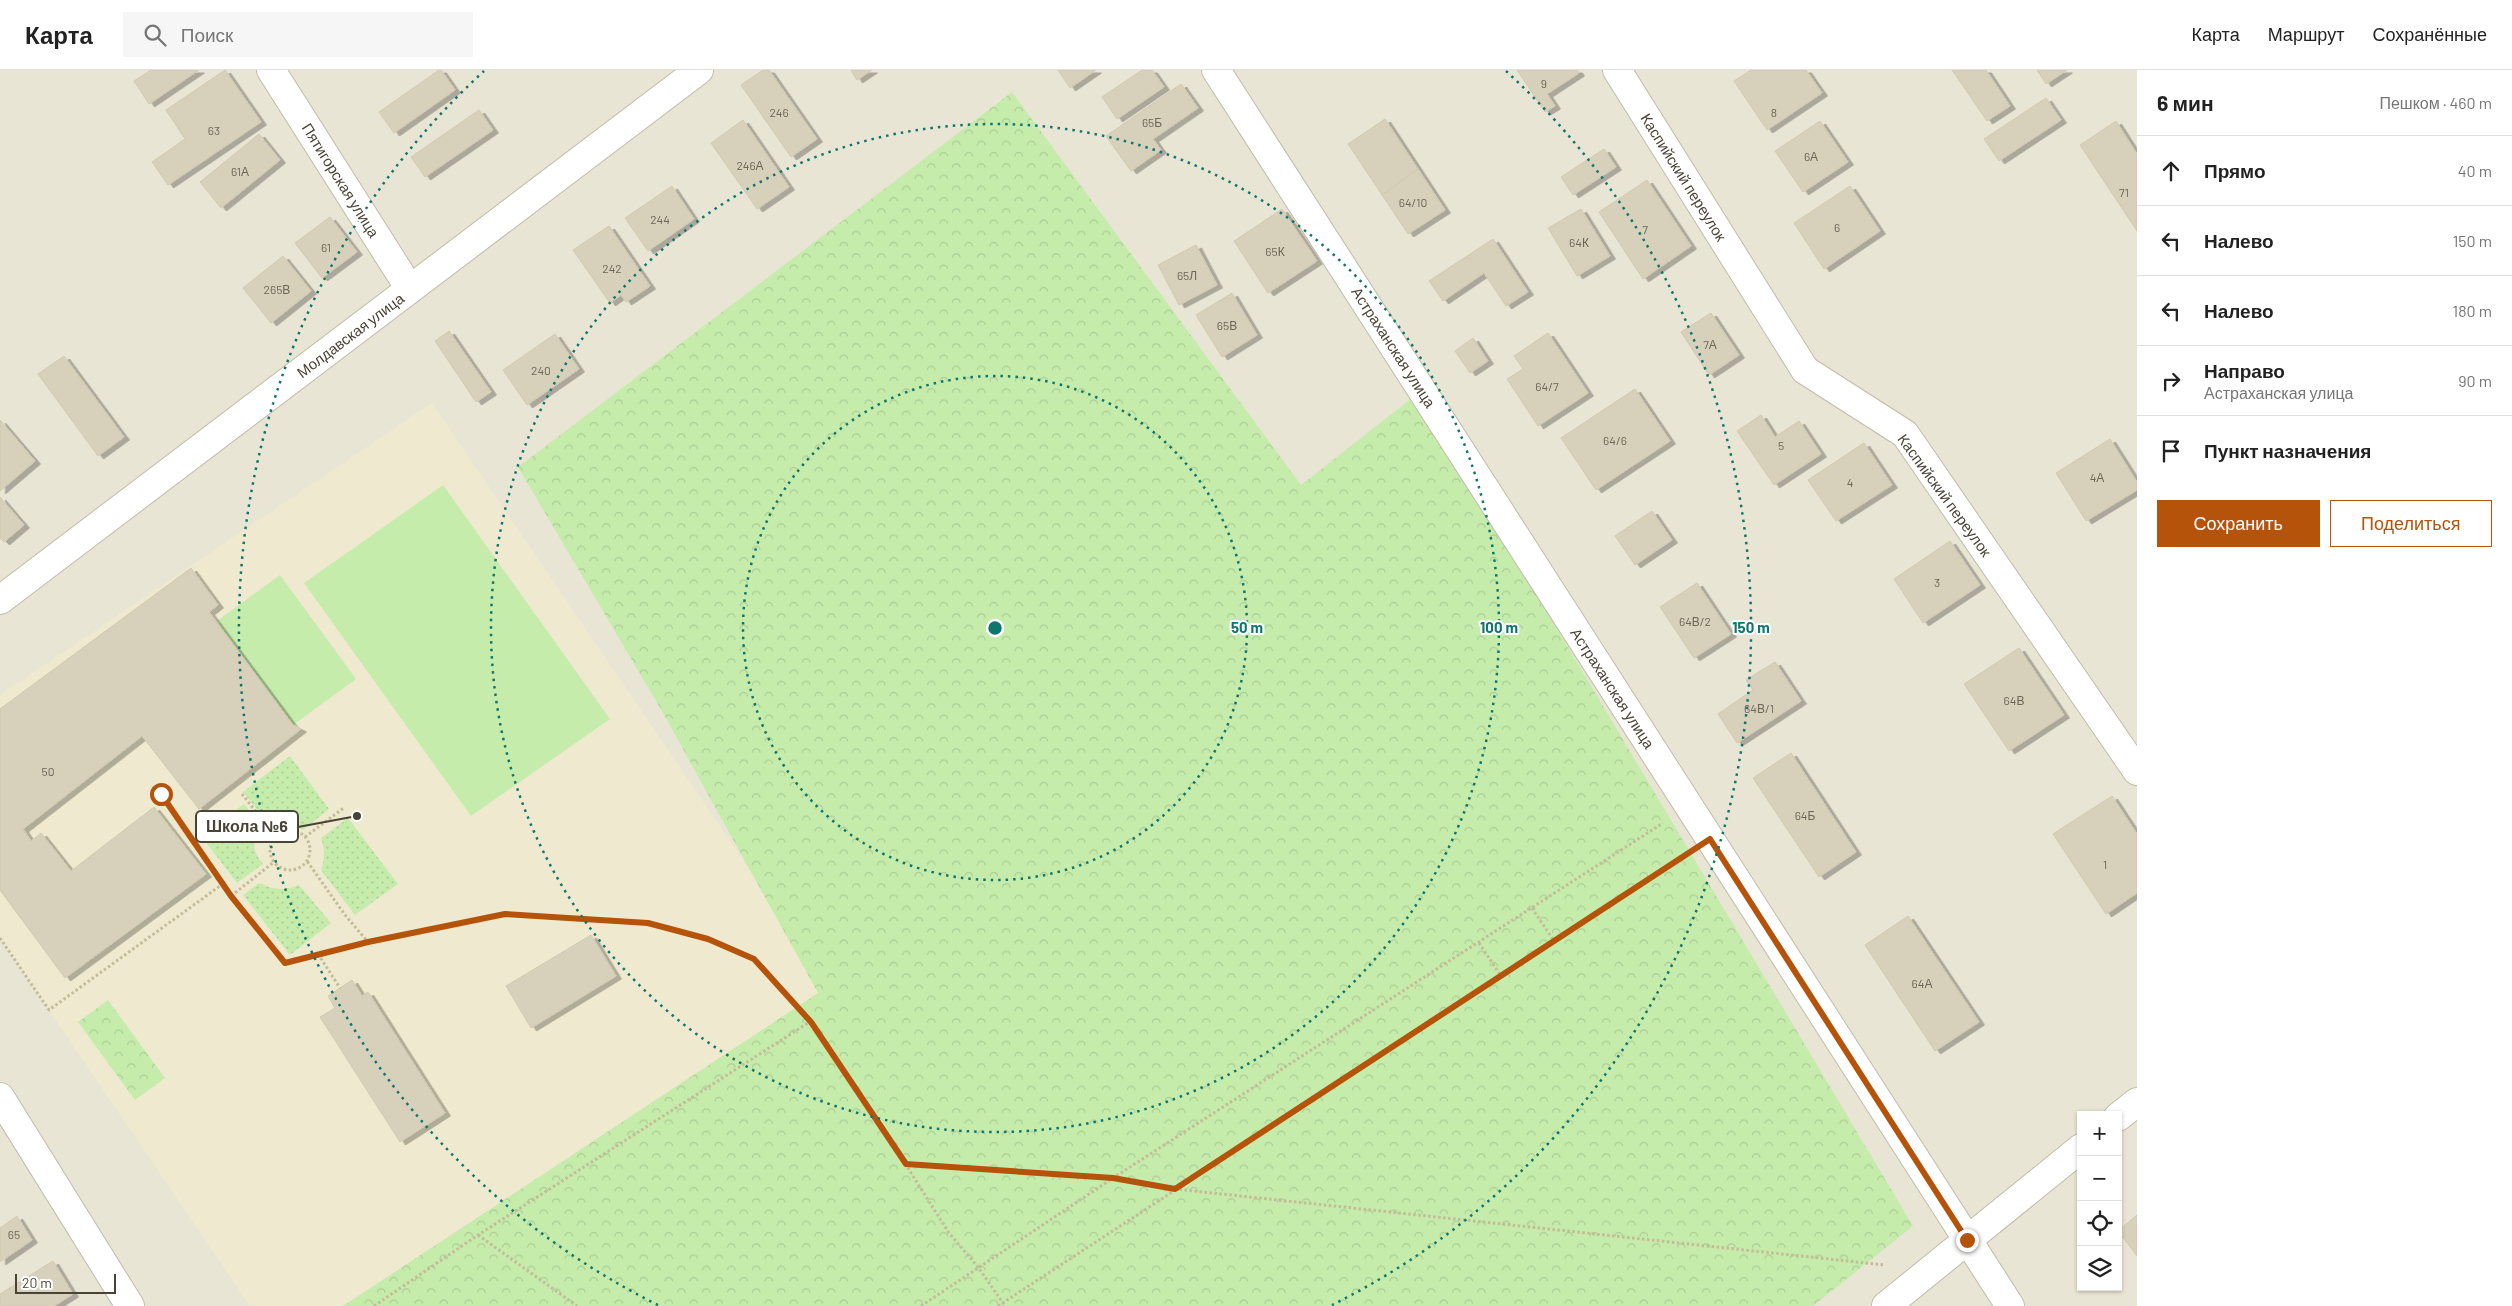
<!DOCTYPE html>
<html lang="ru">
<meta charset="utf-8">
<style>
:root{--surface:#fff;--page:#f6f6f6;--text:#222;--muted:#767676;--line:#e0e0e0;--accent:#b45309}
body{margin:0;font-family:Barlow,sans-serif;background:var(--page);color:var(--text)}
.controls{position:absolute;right:15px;bottom:15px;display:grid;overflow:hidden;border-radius:0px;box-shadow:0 1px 4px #0004}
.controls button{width:45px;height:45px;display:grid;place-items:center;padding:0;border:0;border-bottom:1px solid var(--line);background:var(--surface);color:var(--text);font:25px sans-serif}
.scale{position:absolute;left:15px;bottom:12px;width:101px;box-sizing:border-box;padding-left:5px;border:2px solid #484335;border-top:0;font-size:14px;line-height:18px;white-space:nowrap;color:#484335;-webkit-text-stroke:4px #fff;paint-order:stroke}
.stop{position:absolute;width:15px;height:15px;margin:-11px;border:4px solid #b45309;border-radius:50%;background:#fff}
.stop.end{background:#b45309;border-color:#fff;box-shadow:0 1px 5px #0008}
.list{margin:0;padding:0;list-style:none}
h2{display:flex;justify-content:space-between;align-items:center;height:65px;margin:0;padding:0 20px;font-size:21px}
h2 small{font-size:16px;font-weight:400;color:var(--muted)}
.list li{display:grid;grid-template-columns:32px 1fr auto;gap:15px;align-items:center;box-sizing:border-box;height:70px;padding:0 20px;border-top:1px solid var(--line)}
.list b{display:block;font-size:19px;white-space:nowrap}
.list p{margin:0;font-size:16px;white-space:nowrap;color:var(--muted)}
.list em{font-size:16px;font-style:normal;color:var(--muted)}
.actions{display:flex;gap:10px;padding:15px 20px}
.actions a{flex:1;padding:11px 0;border:1px solid var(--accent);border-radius:0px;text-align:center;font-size:18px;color:var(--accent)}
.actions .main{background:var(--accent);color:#fff}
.icon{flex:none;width:28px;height:28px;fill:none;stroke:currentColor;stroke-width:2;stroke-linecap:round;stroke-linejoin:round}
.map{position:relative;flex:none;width:2137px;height:1236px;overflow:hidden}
header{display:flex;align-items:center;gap:30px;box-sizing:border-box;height:70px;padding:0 25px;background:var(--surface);border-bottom:1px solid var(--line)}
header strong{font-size:24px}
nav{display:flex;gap:28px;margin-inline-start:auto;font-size:18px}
.search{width:350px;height:45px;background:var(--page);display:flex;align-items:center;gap:12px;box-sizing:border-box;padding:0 18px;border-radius:0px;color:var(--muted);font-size:19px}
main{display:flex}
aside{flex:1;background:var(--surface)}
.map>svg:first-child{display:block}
</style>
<header>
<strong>Карта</strong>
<div class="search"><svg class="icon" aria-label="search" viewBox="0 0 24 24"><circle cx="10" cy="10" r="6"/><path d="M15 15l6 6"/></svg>Поиск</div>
<nav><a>Карта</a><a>Маршрут</a><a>Сохранённые</a></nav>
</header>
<main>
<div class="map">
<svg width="2137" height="1236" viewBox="0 0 2137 1236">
<defs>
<pattern id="grass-dots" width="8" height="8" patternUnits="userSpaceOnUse" patternTransform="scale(1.25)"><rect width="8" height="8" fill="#c6ecac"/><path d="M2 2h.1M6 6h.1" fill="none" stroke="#accc95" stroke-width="1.8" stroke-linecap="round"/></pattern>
<pattern id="park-crowns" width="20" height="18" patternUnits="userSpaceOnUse" patternTransform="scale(1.25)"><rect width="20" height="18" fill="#c6ecac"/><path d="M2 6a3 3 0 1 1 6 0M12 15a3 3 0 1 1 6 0" fill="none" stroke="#accc95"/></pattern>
<filter id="shadow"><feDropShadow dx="5.5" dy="3" stdDeviation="0" flood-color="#0004"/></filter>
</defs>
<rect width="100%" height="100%" fill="#f5f2e7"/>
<!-- residential -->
<path fill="#e9e5d4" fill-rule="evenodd" d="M0 0H2137V1236H0ZM2081 1045H2118V1217H2081Z"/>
<!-- education -->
<polygon fill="#efeacf" points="432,333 830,918 360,1236 250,1236 0,868 0,625"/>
<!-- grass -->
<g fill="url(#grass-dots)">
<path d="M290 686 329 739 303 760C291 752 282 751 268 753L243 722Z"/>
<path d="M244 734 264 761C250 773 253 781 263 794L237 813 201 766Z"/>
<path d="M348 748 398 814 355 845 321 800C325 788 325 780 321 768Z"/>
<path d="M259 813C274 820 283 821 299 815L331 853 290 885 243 825Z"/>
</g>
<!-- park -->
<g fill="url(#park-crowns)">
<polygon points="1012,22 1301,415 1417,324 1913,1156 1813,1236 343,1236 818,923 663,643 518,397"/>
<polygon points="108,930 165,1008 135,1030 78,952"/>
</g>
<!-- garden -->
<g fill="#c6ecac">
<polygon points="443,415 610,649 471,746 304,513"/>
<polygon points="280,505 356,609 293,655 217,551"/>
</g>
<!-- building -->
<g fill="#d7d0bb" stroke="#d2c9ae" filter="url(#shadow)">
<polygon points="151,0 199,0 149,34 134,11"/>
<polygon points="225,0 261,52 168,115 152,92 185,69 166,40"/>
<polygon points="439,0 441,0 455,20 394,63 379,42"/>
<polygon points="763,0 769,0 817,69 791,87 741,15"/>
<polygon points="851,0 872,0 857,10"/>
<polygon points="1058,0 1096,0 1070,18"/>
<polygon points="1142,0 1152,0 1164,17 1117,49 1102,27"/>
<polygon points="1517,0 1577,0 1579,3 1547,24 1555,36 1545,42"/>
<polygon points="1751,0 1806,0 1822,23 1767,60 1734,11"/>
<polygon points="1952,0 1986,0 2010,36 1987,51"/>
<polygon points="2037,0 2067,0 2046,14"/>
<polygon points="1181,14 1198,38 1153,69 1161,80 1131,101 1106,66"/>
<polygon points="2046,28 2061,50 1999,91 1984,69"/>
<polygon points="479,40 493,60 425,107 411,87"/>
<polygon points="1385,49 1418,99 1382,125 1348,74"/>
<polygon points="743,50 789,117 757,139 711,73"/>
<polygon points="1820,51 1848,92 1803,122 1775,81"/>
<polygon points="2116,51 2137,84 2137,161 2080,75"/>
<polygon points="259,64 280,90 221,138 200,112"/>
<polygon points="1604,79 1616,97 1573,125 1561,107"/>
<polygon points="1418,99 1445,140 1408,164 1382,125"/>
<polygon points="1647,110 1691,176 1643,209 1599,142"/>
<polygon points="672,116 694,149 648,181 625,148"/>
<polygon points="1850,116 1880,161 1824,199 1794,153"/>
<polygon points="1282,139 1317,191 1268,223 1234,171"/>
<polygon points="1581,139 1610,186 1577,206 1548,158"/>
<polygon points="330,147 357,182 322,208 295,173"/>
<polygon points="609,156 650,216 626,232 621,225 610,233 573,180"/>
<polygon points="1493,169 1528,222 1506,236 1484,203 1443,231 1429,211"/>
<polygon points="1196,175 1217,215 1179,235 1158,195"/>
<polygon points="283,186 311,221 271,253 243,218"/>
<polygon points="1232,223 1257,265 1222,287 1196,245"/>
<polygon points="1711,243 1739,285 1709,305 1681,262"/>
<polygon points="449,261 491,322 476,332 435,271"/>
<polygon points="1548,263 1588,323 1538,356 1507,309 1523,299 1514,286"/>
<polygon points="555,264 579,299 527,335 503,300"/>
<polygon points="1473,268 1488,291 1470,303 1455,281"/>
<polygon points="64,286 124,367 98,386 38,304"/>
<polygon points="1635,319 1670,371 1596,420 1561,368"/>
<polygon points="1761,345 1775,367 1799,351 1821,384 1774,415 1737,361"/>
<polygon points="0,350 35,391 0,421"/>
<polygon points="2110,369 2137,412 2137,420 2086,451 2056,403"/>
<polygon points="1864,373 1892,415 1836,451 1808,410"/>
<polygon points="0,427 24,455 4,472 0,468"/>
<polygon points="1652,441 1672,470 1635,495 1615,466"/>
<polygon points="1950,471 1980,515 1923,553 1894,509"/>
<polygon points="191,498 218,535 209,542 293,655 301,659 199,739 142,666 23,759 31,771 41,763 71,801 154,737 206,804 65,908 0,820 0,639"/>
<polygon points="1697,513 1731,564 1694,588 1660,537"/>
<polygon points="2019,578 2064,645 2009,681 1964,614"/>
<polygon points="1775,592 1801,631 1737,673 1718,644 1753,620 1746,610"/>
<polygon points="1791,683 1856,782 1819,807 1753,708"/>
<polygon points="2112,726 2137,764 2137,823 2106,844 2053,764"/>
<polygon points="1908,846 1979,952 1935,981 1865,875"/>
<polygon points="591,865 616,906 531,958 506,916"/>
<polygon points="352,910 362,926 368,922 445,1043 400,1072 320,947 335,938 328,926"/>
<polygon points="2137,1145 2137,1186 2118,1161"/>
<polygon points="17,1146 32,1170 0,1192 0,1158"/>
<polygon points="53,1191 73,1224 54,1236 0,1236 0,1224"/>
</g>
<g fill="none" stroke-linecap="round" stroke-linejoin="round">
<defs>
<g id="minor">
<polyline points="271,0 410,219"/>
<polyline points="1216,0 2010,1236"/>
<polyline points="1617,0 1805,300 1905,364 2137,701"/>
<polyline points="0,530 699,0"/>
<polyline points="0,1027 130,1236"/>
<polyline points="2118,1047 2137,1032"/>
<polyline points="1886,1236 2081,1078"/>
</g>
</defs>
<!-- minor casing -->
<use href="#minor" stroke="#c1bca8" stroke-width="30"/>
<!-- path -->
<g stroke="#c4bb98" stroke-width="3" stroke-dasharray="2.5 2.5" stroke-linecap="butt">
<polyline points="242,724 276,767"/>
<circle cx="290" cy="780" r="20"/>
<polyline points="305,767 345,737"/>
<polyline points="224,813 231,826 274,792"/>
<polyline points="231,826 285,893 368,872 345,845 307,791"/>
<polyline points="1532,838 1554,871"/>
<polyline points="0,868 49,940 224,813 161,724"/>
<polyline points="368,872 505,845 648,853 709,869 754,889 811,951 906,1095 949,1163 978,1197 1005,1236"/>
<polyline points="1479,873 1501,906"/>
<polyline points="318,884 340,918"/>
<polyline points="906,1095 1113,1108 1175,1119 1885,1195"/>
<polyline points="478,1165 577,1236"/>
<polyline points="374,1236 478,1165 811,951"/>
<polyline points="921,1236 1113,1108 1663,753"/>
<polyline points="998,1236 1684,787"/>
</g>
<!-- minor -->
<use href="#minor" stroke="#fff" stroke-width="28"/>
</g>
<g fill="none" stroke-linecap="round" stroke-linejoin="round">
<!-- route -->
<polyline stroke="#b45309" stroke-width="6" points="161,724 231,826 285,893 368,872 505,844 648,853 708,869 754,889 811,952 906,1094 1113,1108 1175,1119 1710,769 1967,1170"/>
</g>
<!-- distance rings -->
<g fill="none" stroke="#0f766e" stroke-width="2.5" stroke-dasharray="2.5 5">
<circle cx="995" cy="558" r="252"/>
<circle cx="995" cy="558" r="504"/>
<path d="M658 1235A756 756 0 0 1 484 1M1506 1A756 756 0 0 1 1332 1235"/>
</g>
<g text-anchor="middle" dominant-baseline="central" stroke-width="4" stroke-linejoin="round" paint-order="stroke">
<!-- number labels -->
<g font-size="12" fill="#6c6656">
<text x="1544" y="13">9</text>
<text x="779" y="42">246</text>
<text x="1774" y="42">8</text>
<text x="1152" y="52">65Б</text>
<text x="214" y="60">63</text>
<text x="1811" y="86">6А</text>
<text x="750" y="95">246А</text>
<text x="240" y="101">61А</text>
<text x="2124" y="122">71</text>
<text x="1413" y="132">64/10</text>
<text x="660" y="149">244</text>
<text x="1837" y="157">6</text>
<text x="1645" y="159">7</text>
<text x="1579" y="172">64К</text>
<text x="326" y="177">61</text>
<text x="1275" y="181">65К</text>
<text x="612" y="198">242</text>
<text x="1187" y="205">65Л</text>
<text x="277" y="219">265В</text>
<text x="1227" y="255">65В</text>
<text x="1710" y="274">7А</text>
<text x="541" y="300">240</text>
<text x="1547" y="316">64/7</text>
<text x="1615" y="370">64/6</text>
<text x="1781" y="375">5</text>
<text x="2097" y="407">4А</text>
<text x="1850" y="412">4</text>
<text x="1937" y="512">3</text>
<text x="1695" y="551">64В/2</text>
<text x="2014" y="630">64В</text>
<text x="1759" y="638">64В/1</text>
<text x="48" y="701">50</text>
<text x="1805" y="745">64Б</text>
<text x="2105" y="794">1</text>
<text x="1922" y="913">64А</text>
<text x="14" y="1164">65</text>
</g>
<!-- street labels -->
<g font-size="15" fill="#484335" stroke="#fff">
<text transform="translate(1684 107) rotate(58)">Каспийский переулок</text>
<text transform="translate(341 110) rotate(58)">Пятигорская улица</text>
<text transform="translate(350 265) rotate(-37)">Молдавская улица</text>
<text transform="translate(1394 277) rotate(57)">Астраханская улица</text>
<text transform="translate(1945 425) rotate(54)">Каспийский переулок</text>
<text transform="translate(1613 618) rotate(57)">Астраханская улица</text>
</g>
</g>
<circle cx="995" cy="558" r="8" fill="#0f766e" stroke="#fff" stroke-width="2.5"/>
<g font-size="15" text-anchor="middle" font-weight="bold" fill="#0f766e" stroke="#fff" stroke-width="4" stroke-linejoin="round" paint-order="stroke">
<text x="1247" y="563">50 m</text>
<text x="1499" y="563">100 m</text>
<text x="1751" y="563">150 m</text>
</g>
<!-- callouts -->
<path fill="none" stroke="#484335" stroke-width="2" d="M357 746L298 757"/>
<circle fill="#484335" stroke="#fff" stroke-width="2" cx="357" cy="746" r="5"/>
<rect fill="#fff" stroke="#484335" stroke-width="2" x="196" y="741" width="102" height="31" rx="5"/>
<g font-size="16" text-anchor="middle" font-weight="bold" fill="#484335">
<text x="247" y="762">Школа №6</text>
</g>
</svg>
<div class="controls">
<button>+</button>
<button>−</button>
<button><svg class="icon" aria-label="locate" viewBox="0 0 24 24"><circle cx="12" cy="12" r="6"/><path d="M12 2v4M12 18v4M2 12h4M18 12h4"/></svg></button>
<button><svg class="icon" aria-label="layers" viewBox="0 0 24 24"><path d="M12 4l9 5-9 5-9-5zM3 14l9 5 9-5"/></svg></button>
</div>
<div class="scale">20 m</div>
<div class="stop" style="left:161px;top:724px"></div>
<div class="stop end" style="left:1967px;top:1170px"></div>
</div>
<aside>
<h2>6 мин<small>Пешком · 460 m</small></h2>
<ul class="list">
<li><svg class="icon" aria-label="ahead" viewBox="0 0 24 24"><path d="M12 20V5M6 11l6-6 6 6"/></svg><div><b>Прямо</b></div><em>40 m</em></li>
<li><svg class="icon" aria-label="left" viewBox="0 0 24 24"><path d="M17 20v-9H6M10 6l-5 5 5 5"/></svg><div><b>Налево</b></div><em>150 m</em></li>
<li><svg class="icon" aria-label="left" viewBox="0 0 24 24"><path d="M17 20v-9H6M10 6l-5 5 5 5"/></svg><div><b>Налево</b></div><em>180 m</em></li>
<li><svg class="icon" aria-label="right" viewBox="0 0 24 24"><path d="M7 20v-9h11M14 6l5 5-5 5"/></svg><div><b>Направо</b><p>Астраханская улица</p></div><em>90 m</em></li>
<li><svg class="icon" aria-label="arrive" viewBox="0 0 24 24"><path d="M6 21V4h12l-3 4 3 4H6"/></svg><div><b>Пункт назначения</b></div></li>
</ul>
<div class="actions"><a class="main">Сохранить</a><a>Поделиться</a></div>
</aside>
</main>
